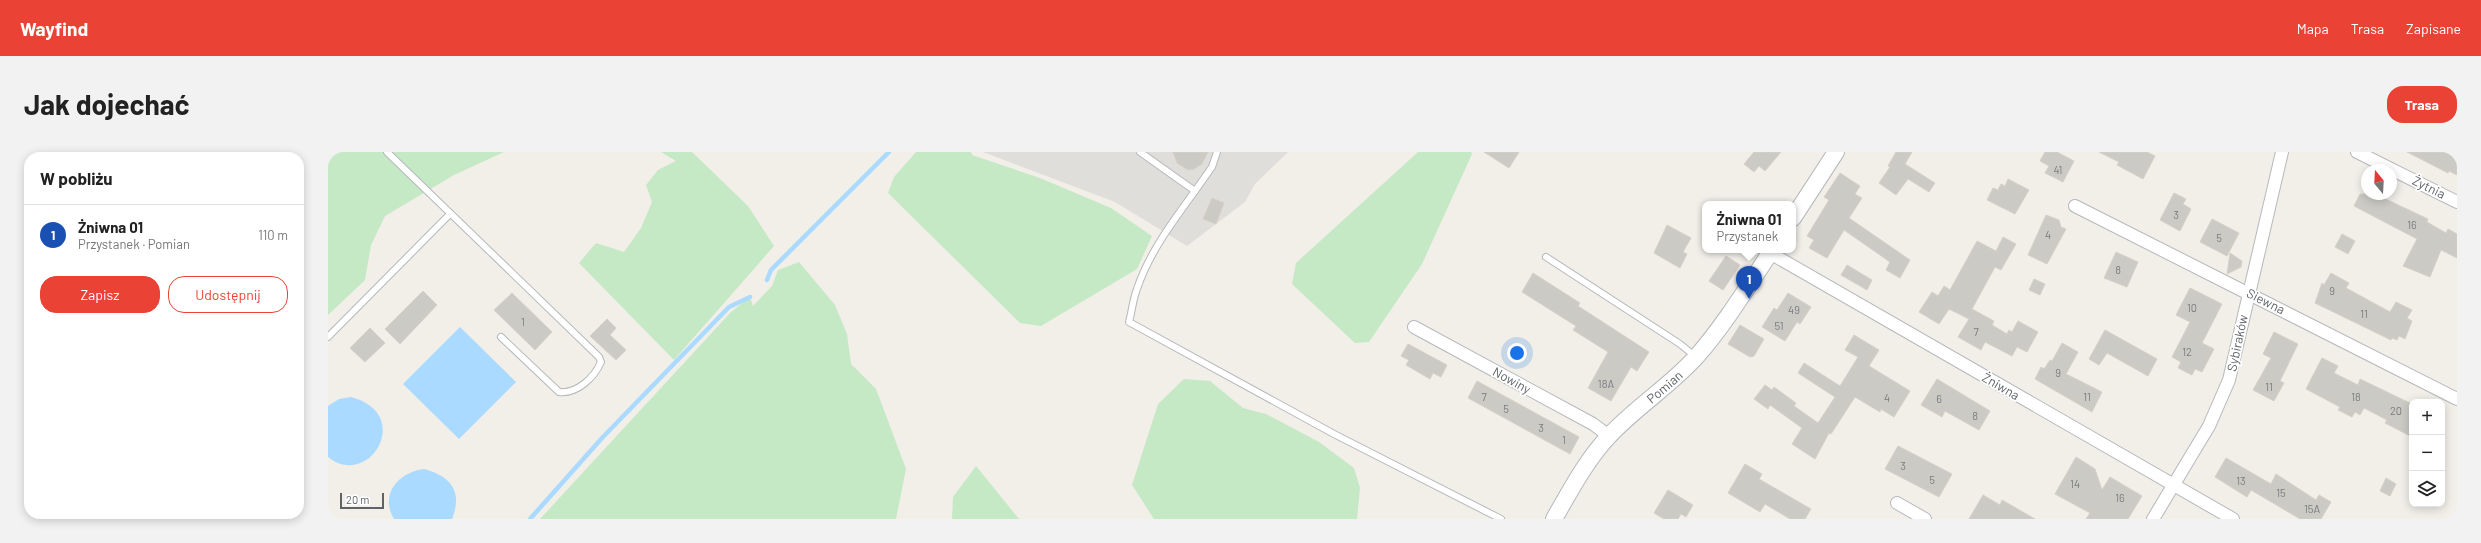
<!DOCTYPE html>
<html lang="pl">
<meta charset="utf-8">
<style>
:root{--surface:#fff;--page:#f2f2f2;--text:#222;--muted:#767676;--line:#e0e0e0;--accent:#ea4335}
body{margin:0;font-family:Barlow,sans-serif;background:var(--page);color:var(--text)}
.controls{position:absolute;right:12px;bottom:12px;display:grid;overflow:hidden;border-radius:8px;box-shadow:0 2px 10px #0003}
.controls button{width:36px;height:36px;display:grid;place-items:center;padding:0;border:0;border-bottom:1px solid var(--line);background:var(--surface);color:var(--text);font:20px sans-serif}
.compass{position:absolute;left:2033px;top:12px;width:36px;height:36px;border-radius:50%;background:var(--surface);box-shadow:0 2px 10px #0003;rotate:342deg}
.scale{position:absolute;left:12px;bottom:10px;width:44px;box-sizing:border-box;padding-left:4px;border:2px solid #5f6368;border-top:0;font-size:11px;line-height:14px;white-space:nowrap;color:#5f6368;-webkit-text-stroke:3px #fff;paint-order:stroke}
.you{position:absolute;left:1189px;top:201px;width:14px;height:14px;margin:-10px;border:3px solid #fff;border-radius:50%;background:#1a73e8;box-shadow:0 0 0 6px #1a73e833}
.badge{display:grid;place-items:center;width:26px;height:26px;border-radius:50%;background:var(--accent);color:#fff;font-size:13px;font-weight:700}
.pin{position:absolute;translate:-50% -33px;filter:drop-shadow(0 1px 2px #0008)}
.pin::after{content:'';position:absolute;top:21px;width:14px;height:12px;background:inherit;clip-path:polygon(0 0,100% 0,50% 100%)}
.popup{position:absolute;left:1374px;top:49px;width:94px;height:52px;box-sizing:border-box;display:grid;place-content:center;border-radius:8px;background:var(--surface);filter:drop-shadow(0 1px 3px #0005);font-size:13px;white-space:nowrap;color:var(--muted)}
.popup b{font-size:15px;color:var(--text)}
.popup::after{content:'';position:absolute;left:50%;top:100%;margin-left:-8px;border:8px solid transparent;border-top-color:var(--surface)}
.list{margin:0;padding:0;list-style:none}
h2{display:flex;justify-content:space-between;align-items:center;height:52px;margin:0;padding:0 16px;font-size:17px}
h2 small{font-size:13px;font-weight:400;color:var(--muted)}
.list li{display:grid;grid-template-columns:26px 1fr auto;gap:12px;align-items:center;box-sizing:border-box;height:60px;padding:0 16px;border-top:1px solid var(--line)}
.list b{display:block;font-size:15px;white-space:nowrap}
.list p{margin:0;font-size:13px;white-space:nowrap;color:var(--muted)}
.list em{font-size:13px;font-style:normal;color:var(--muted)}
.actions{display:flex;gap:8px;padding:12px 16px}
.actions a{flex:1;padding:9px 0;border:1px solid var(--accent);border-radius:16px;text-align:center;font-size:14px;color:var(--accent)}
.actions .main{background:var(--accent);color:#fff}
.icon{flex:none;width:22px;height:22px;fill:none;stroke:currentColor;stroke-width:2;stroke-linecap:round;stroke-linejoin:round}
.map{position:relative;flex:none;width:2129px;height:367px;overflow:hidden;border-radius:16px}
header{display:flex;align-items:center;gap:24px;box-sizing:border-box;height:56px;padding:0 20px;background:var(--accent);color:#fff}
header strong{font-size:19px}
nav{display:flex;gap:22px;margin-inline-start:auto;font-size:14px}
.intro{display:flex;align-items:center;justify-content:space-between;box-sizing:border-box;height:96px;padding:0 24px}
h1{margin:0;font-size:28px}
.button{padding:10px 18px;border-radius:16px;background:var(--accent);color:#fff;font-size:14px;font-weight:700}
main{display:flex;gap:24px;padding:0 24px}
aside{flex:1;background:var(--surface);border-radius:16px;box-shadow:0 2px 10px #0003}
.map>svg:first-child{display:block}
</style>
<header>
<strong>Wayfind</strong>
<nav><a>Mapa</a><a>Trasa</a><a>Zapisane</a></nav>
</header>
<div class="intro"><h1>Jak dojechać</h1><a class="button">Trasa</a></div>
<main>
<aside>
<h2>W pobliżu<small></small></h2>
<ul class="list">
<li><span class="badge" style="background:#1a4fb4">1</span><div><b>Żniwna 01</b><p>Przystanek · Pomian</p></div><em>110 m</em></li>
</ul>
<div class="actions"><a class="main">Zapisz</a><a>Udostępnij</a></div>
</aside>
<div class="map">
<svg width="2129" height="367" viewBox="0 0 2129 367">
<rect width="100%" height="100%" fill="#f1efe8"/>
<!-- industrial -->
<polygon fill="#e0deda" points="655,0 960,0 927,32 917,50 859,94 787,50"/>
<!-- green -->
<g fill="#c5e8c5">
<polygon points="0,0 176,0 126,23 57,64 43,93 37,128 0,163"/>
<polygon points="333,0 364,0 420,54 446,94 346,208 251,111 268,91 296,100 313,76 324,50 318,33 330,18 348,9"/>
<polygon points="588,0 643,0 644,3 712,26 783,56 824,84 809,117 713,174 692,171 560,41 566,25"/>
<polygon points="1090,0 1143,0 1144,2 1094,112 1041,190 1027,191 964,132 968,111"/>
<polygon points="471,110 507,153 519,182 523,212 548,237 578,317 568,367 212,367 403,160 422,145 425,154 444,134 450,118"/>
<polygon points="856,227 882,229 915,256 938,262 991,290 1026,316 1032,336 1029,367 826,367 804,333 830,252"/>
<polygon points="648,314 691,367 624,367 625,345"/>
</g>
<!-- water -->
<g fill="#aadaff">
<polygon points="132,175 188,230 131,287 75,232"/>
<path d="M23 245C87 262 41 338 0 305V254L11 247Z"/>
<path d="M96 317C123 324 135 340 124 367H66C51 342 71 320 96 317Z"/>
</g>
<g fill="none" stroke-linecap="round" stroke-linejoin="round">
<!-- stream -->
<g stroke="#aadaff" stroke-width="4.5">
<polyline points="439,128 443,118 561,0"/>
<polyline points="202,367 274,286 401,155 422,145"/>
</g>
</g>
<!-- building -->
<g fill="#cccac5" stroke="#d6d1c6">
<polygon points="845,0 880,0 874,12 866,17 860,18 849,11"/>
<polygon points="1156,0 1191,0 1181,16"/>
<polygon points="1426,0 1453,0 1437,19 1431,14 1426,20 1416,12"/>
<polygon points="1568,0 1584,0 1577,12 1607,31 1601,40 1580,27 1568,43 1551,31 1562,15 1560,14"/>
<polygon points="1717,0 1729,0 1746,9 1735,30 1717,21 1721,14 1712,9"/>
<polygon points="1771,0 1819,0 1827,4 1815,27 1789,13 1791,10"/>
<polygon points="2079,0 2129,0 2129,23 2121,19 2120,21"/>
<polygon points="1512,21 1532,34 1527,42 1534,46 1521,66 1582,108 1572,126 1558,118 1562,110 1516,78 1499,106 1481,96 1486,88 1479,84 1501,48 1496,45"/>
<polygon points="1680,27 1701,38 1687,62 1659,48 1665,36 1670,38 1673,32 1677,34"/>
<polygon points="1846,41 1858,47 1855,52 1863,57 1852,79 1832,68"/>
<polygon points="2032,42 2047,42 2100,67 2099,70 2118,81 2120,77 2129,82 2129,106 2113,98 2102,125 2075,114 2089,87 2026,54"/>
<polygon points="884,46 896,51 888,72 875,67"/>
<polygon points="1718,63 1731,68 1733,75 1738,77 1719,112 1700,103"/>
<polygon points="1884,67 1911,81 1899,104 1872,90"/>
<polygon points="1339,73 1363,86 1355,100 1359,102 1352,116 1326,101"/>
<polygon points="2014,82 2027,89 2020,102 2007,95"/>
<polygon points="1675,85 1688,92 1673,118 1667,115 1644,157 1666,169 1664,173 1679,182 1681,178 1684,180 1690,169 1710,180 1699,200 1689,195 1684,204 1657,190 1653,198 1630,185 1641,167 1621,157 1611,172 1591,160 1604,140 1610,144 1616,134 1622,138 1649,89 1668,99"/>
<polygon points="1788,100 1810,110 1799,135 1776,126"/>
<polygon points="1902,101 1914,109 1913,115 1899,122"/>
<polygon points="1398,104 1412,113 1395,138 1381,129"/>
<polygon points="1519,113 1544,128 1539,138 1513,123"/>
<polygon points="1205,121 1252,151 1250,154 1321,200 1309,219 1303,215 1283,249 1260,236 1280,200 1245,178 1248,174 1194,140"/>
<polygon points="2003,121 2021,131 2018,136 2062,160 2068,150 2084,158 2079,166 2084,169 2077,187 2071,184 2069,188 2064,186 2063,188 1987,151 1994,131 1996,133"/>
<polygon points="1706,127 1717,132 1712,143 1701,138"/>
<polygon points="1862,136 1894,152 1874,191 1886,197 1874,220 1867,217 1864,223 1850,216 1853,210 1844,205 1862,170 1848,163"/>
<polygon points="95,139 109,153 72,192 57,177"/>
<polygon points="184,141 224,180 207,198 166,158"/>
<polygon points="1460,141 1483,155 1472,172 1469,170 1457,189 1434,175 1446,156 1449,158"/>
<polygon points="279,167 288,176 282,183 298,198 288,208 262,184"/>
<polygon points="1412,173 1436,187 1426,204 1422,205 1400,192"/>
<polygon points="42,176 57,191 37,210 22,196"/>
<polygon points="1777,178 1829,207 1820,224 1779,201 1771,213 1761,207"/>
<polygon points="1946,180 1970,192 1952,229 1956,231 1946,249 1925,238 1943,206 1935,202"/>
<polygon points="1526,183 1551,198 1541,214 1582,239 1566,265 1553,257 1552,260 1527,245 1503,282 1501,281 1487,307 1464,292 1474,276 1442,253 1440,257 1426,247 1437,233 1444,238 1446,235 1468,251 1466,254 1490,271 1507,245 1470,221 1476,211 1512,234 1530,205 1517,198"/>
<polygon points="1734,191 1750,200 1738,222 1774,240 1764,260 1707,227 1713,215 1716,217 1722,208 1724,209"/>
<polygon points="1080,192 1119,213 1113,225 1105,221 1102,227 1078,213 1081,208 1073,204"/>
<polygon points="1994,206 2010,214 2006,221 2030,233 2032,227 2084,252 2084,285 2057,271 2059,268 2036,256 2032,263 2027,260 2024,265 2010,258 2012,255 1978,237"/>
<polygon points="1609,227 1662,259 1651,278 1617,259 1614,265 1593,253"/>
<polygon points="1149,229 1251,285 1242,302 1140,246"/>
<polygon points="1570,294 1624,322 1611,345 1557,317"/>
<polygon points="1748,305 1767,317 1774,338 1782,325 1814,344 1800,367 1758,367 1762,361 1727,342"/>
<polygon points="1898,306 1943,332 1948,322 1988,348 1991,343 2003,350 1993,367 1972,367 1923,338 1919,345 1887,325"/>
<polygon points="1417,312 1434,322 1431,327 1483,357 1477,367 1462,367 1437,352 1432,360 1400,341"/>
<polygon points="2058,326 2068,332 2062,344 2052,339"/>
<polygon points="1340,338 1365,353 1358,365 1353,362 1350,367 1336,367 1326,361"/>
<polygon points="1655,343 1672,353 1674,348 1707,367 1641,367"/>
</g>
<g fill="none" stroke-linecap="round" stroke-linejoin="round">
<defs>
<g id="service">
<path d="M59 0 271 205 273 210C266 226 249 242 231 240L173 185"/>
<polyline points="812,0 867,39 884,15 889,0"/>
<path d="M867 39C845 69 821 101 809 137 805 147 804 159 801 170L1006 282 1173 367"/>
<polyline points="1218,105 1352,192 1368,205"/>
<polyline points="0,185 122,62"/>
</g>
<g id="minor">
<polyline points="2029,0 2129,50"/>
<polyline points="1747,54 2129,247"/>
<polyline points="1442,101 1905,367"/>
<polyline points="1086,175 1265,272 1281,284"/>
<polyline points="1569,351 1597,367"/>
<polyline points="1825,367 1881,274 1901,228 1954,0"/>
</g>
<g id="tertiary">
<polyline points="1465,66 1508,0"/>
<path id="s1" d="M1226 367C1242 339 1259 307 1281 284 1308 255 1342 234 1369 204 1397 172 1420 134 1444 98"/>
</g>
</defs>
<!-- service casing -->
<use href="#service" stroke="#b5b8bc" stroke-width="8"/>
<!-- minor casing -->
<use href="#minor" stroke="#b5b8bc" stroke-width="14"/>
<!-- tertiary casing -->
<use href="#tertiary" stroke="#b5b8bc" stroke-width="18"/>
<!-- service -->
<use href="#service" stroke="#fff" stroke-width="6"/>
<!-- minor -->
<use href="#minor" stroke="#fff" stroke-width="12"/>
<!-- tertiary -->
<use href="#tertiary" stroke="#fff" stroke-width="16"/>
</g>
<g text-anchor="middle" dominant-baseline="central" stroke-width="3.5" stroke-linejoin="round" paint-order="stroke">
<!-- number labels -->
<g font-size="11" fill="#7a7d7f">
<text x="1730" y="17">41</text>
<text x="1848" y="62">3</text>
<text x="2084" y="72">16</text>
<text x="1720" y="82">4</text>
<text x="1891" y="85">5</text>
<text x="1790" y="117">8</text>
<text x="2004" y="138">9</text>
<text x="1864" y="155">10</text>
<text x="1466" y="157">49</text>
<text x="2036" y="161">11</text>
<text x="195" y="169">1</text>
<text x="1451" y="173">51</text>
<text x="1648" y="179">7</text>
<text x="1859" y="199">12</text>
<text x="1730" y="220">9</text>
<text x="1278" y="231">18A</text>
<text x="1941" y="234">11</text>
<text x="1156" y="244">7</text>
<text x="1759" y="244">11</text>
<text x="2028" y="244">18</text>
<text x="1559" y="245">4</text>
<text x="1611" y="246">6</text>
<text x="1178" y="256">5</text>
<text x="2068" y="258">20</text>
<text x="1647" y="263">8</text>
<text x="1213" y="275">3</text>
<text x="1236" y="287">1</text>
<text x="1575" y="313">3</text>
<text x="1604" y="327">5</text>
<text x="1913" y="328">13</text>
<text x="1747" y="331">14</text>
<text x="1953" y="340">15</text>
<text x="1792" y="345">16</text>
<text x="1984" y="356">15A</text>
</g>
<!-- street labels -->
<g font-size="13" fill="#5f6368" stroke="#fff">
<text transform="translate(2101 35) rotate(26)">Żytnia</text>
<text transform="translate(1938 149) rotate(27)">Siewna</text>
<text transform="translate(1909 191) rotate(-78)">Sybiraków</text>
<text transform="translate(1184 228) rotate(29)">Nowiny</text>
<text transform="translate(1673 234) rotate(30)">Żniwna</text>
<text stroke="none"><textPath href="#s1" startOffset="174">Pomian</textPath></text>
</g>
</g>
</svg>
<div class="controls">
<button>+</button>
<button>−</button>
<button><svg class="icon" aria-label="layers" viewBox="0 0 24 24"><path d="M12 4l9 5-9 5-9-5zM3 14l9 5 9-5"/></svg></button>
</div>
<svg class="compass" viewBox="-18 -18 36 36"><path d="M0-13l5 13h-10z" fill="#e53935"/><path d="M0 13l5-13h-10z" fill="#767676"/></svg>
<div class="scale">20 m</div>
<div class="you"></div>
<div class="pin badge" style="left:1421px;top:147px;background:#1a4fb4">1</div>
<div class="popup"><b>Żniwna 01</b>Przystanek</div>
</div>
</main>
